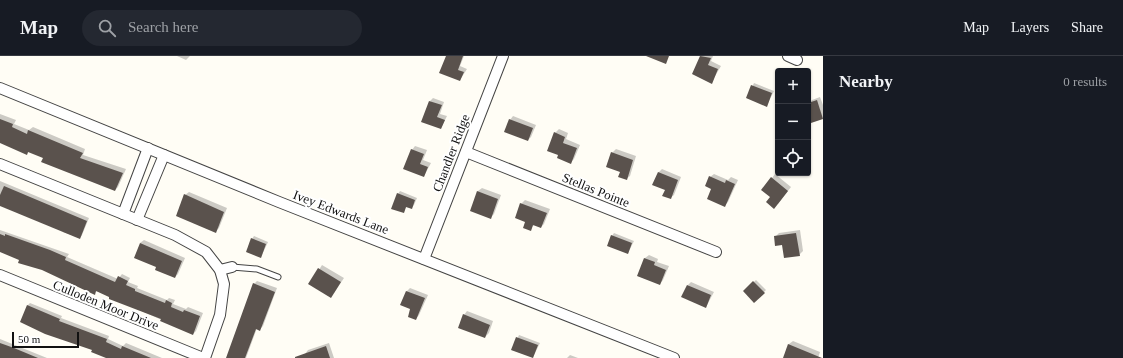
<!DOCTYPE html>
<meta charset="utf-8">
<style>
:root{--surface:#171b24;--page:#242831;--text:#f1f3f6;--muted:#9ea1a6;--line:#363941}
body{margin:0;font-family:Georgia,serif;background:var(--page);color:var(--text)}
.controls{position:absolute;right:12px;top:12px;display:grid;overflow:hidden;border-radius:4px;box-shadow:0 1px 3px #0004}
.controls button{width:36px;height:36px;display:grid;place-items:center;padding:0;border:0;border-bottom:1px solid var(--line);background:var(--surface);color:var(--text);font:20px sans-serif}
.scale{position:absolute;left:12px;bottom:10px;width:67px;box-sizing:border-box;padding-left:4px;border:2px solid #111;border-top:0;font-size:11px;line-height:14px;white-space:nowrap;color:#111;-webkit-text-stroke:3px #fff;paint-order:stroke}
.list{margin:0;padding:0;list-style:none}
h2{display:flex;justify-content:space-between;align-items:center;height:52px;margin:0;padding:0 16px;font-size:17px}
h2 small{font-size:13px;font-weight:400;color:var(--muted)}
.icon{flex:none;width:22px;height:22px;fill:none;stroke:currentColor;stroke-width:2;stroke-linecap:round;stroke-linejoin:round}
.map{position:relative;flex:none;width:823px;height:302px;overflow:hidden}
header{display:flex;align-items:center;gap:24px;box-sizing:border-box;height:56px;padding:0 20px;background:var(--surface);border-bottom:1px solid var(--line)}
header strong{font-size:19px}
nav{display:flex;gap:22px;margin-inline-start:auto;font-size:14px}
.search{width:280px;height:36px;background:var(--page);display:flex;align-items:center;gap:10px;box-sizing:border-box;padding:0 14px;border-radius:22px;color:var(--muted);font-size:15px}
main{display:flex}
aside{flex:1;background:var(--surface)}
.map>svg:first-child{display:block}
</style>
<header>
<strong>Map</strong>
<div class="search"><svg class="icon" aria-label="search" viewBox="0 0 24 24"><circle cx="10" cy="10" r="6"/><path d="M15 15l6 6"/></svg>Search here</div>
<nav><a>Map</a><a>Layers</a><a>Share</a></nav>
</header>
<main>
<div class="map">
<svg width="823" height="302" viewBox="0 0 823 302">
<rect width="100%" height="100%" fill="#fffdf5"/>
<!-- shadow -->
<g fill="#0003">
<polygon points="177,0 190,0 186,4"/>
<polygon points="447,0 464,0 460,10 467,13 460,24"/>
<polygon points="701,0 713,0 711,5 721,10 711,27 693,18"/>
<polygon points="754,27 774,35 767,49 747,42"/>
<polygon points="820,41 823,49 823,62 808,67 808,48 812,44"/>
<polygon points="433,42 444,46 440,58 447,60 441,72 430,45"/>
<polygon points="0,58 16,64 14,68 29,74 33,71 85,93 83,99 126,113 118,131 115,134 44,102 29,95 27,98 0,86"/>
<polygon points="513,60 536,69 531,81 528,84 510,64"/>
<polygon points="559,73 568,77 566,83 580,89 574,103 570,107 559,98 555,77"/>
<polygon points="415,90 427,94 423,104 431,107 424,120 412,94"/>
<polygon points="616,93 636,100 630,120 626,123 612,97"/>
<polygon points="662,113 681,121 674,139 670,142 658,117"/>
<polygon points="714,118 728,124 731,121 738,124 728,146 725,149 713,133 710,121"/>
<polygon points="775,118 791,131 778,148 772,141 772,122"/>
<polygon points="0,125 89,162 82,179 80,182 63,176 63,175 0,149"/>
<polygon points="482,132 501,139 494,158 491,161 471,154 478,135"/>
<polygon points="400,135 417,142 414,149 411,152 407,150 403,156 398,138"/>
<polygon points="189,136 227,152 219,172 215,176 185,139"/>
<polygon points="525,144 550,153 544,168 541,171 534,169 530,173 521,148"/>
<polygon points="0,174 69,198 67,201 118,223 122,218 130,222 128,226 138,230 137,232 167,244 169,242 175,244 173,248 186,253 188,251 203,257 196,275 193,278 97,235 94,237 0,194"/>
<polygon points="800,174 803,195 799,199 775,181 779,177"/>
<polygon points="614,177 634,185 628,197 612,180"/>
<polygon points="254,180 268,186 261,201 252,183"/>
<polygon points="144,184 185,202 178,218 175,221 140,187"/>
<polygon points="649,199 658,203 657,206 669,210 663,224 660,228 638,220 645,202"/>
<polygon points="322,209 344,222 334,237 310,228"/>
<polygon points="756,224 766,234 754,246 744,235"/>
<polygon points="257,225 277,232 263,270 260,273 257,272 246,302 227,302 254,228"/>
<polygon points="691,226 714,236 706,251 688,229"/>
<polygon points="410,232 428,239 419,259 416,263 412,253 402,249 407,235"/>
<polygon points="30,247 62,260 61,262 109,280 108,283 123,290 126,287 162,302 107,302 27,250"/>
<polygon points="467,255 493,265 489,277 485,281 464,259"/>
<polygon points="0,279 0,283 47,302 0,302"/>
<polygon points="519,279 540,287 533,301 512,294"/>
<polygon points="793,285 820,296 818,302 784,301 789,288"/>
<polygon points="329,287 334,302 306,302 305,298 308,294"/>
<polygon points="570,299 578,302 567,302"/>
</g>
<!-- building -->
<g fill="#5a524d">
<polygon points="446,0 463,0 458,14 464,16 460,25 439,17"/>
<polygon points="646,0 669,0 666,8"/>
<polygon points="700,0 711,2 708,9 718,13 712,28 692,18"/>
<polygon points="751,29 772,37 767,51 746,42"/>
<polygon points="817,44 823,63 808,68 808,47"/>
<polygon points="429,45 442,49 437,61 445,64 441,73 421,66"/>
<polygon points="0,63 13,68 12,71 27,78 28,74 83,97 80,102 123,117 115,135 41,106 43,102 28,96 27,99 0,87"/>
<polygon points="509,63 533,72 528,85 504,76"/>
<polygon points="554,76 565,81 563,87 577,92 571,108 557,102 558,99 547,95"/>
<polygon points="411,93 424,98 420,108 428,111 424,121 403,113"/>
<polygon points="611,96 633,104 627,124 618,121 620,116 606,111"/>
<polygon points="658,116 678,124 671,143 662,140 665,134 652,129"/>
<polygon points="709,120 725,127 726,124 735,128 725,151 707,143 711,133 705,130"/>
<polygon points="771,121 788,135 774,153 766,146 770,141 761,134"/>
<polygon points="4,130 87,165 80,183 0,150 0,139"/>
<polygon points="477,135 498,143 491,163 470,155"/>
<polygon points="397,137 415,144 412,153 406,151 404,157 391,153"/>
<polygon points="184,138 224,156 216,177 176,160"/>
<polygon points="520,147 547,157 541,172 533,169 531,175 523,172 525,166 515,162"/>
<polygon points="796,177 800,200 784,202 782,189 775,190 774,180"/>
<polygon points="0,178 5,180 5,178 50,194 66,201 65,204 115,226 118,220 128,225 126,229 135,233 135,235 165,247 166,244 172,247 171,251 183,256 184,254 200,260 193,279 160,265 161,263 109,243 109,241 96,235 95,239 42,214 18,207 19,204 0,196"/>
<polygon points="611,179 632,187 628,198 607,190"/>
<polygon points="251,182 266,188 261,202 246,196"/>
<polygon points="140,187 182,205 175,222 155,214 156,211 134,202"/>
<polygon points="644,202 655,206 654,209 666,214 660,229 637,220"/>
<polygon points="318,212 341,226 331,242 308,228"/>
<polygon points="753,225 765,237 754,247 743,235"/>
<polygon points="253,227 275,236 260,275 256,273 245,302 226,302"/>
<polygon points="687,229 711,239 706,252 681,241"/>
<polygon points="406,235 425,242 416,264 408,261 410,253 400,249"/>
<polygon points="27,249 60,263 59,265 107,283 106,286 121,293 122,290 151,302 106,302 91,296 92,294 45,278 20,266"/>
<polygon points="463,258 490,269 485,282 458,272"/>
<polygon points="516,281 538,289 533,302 511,294"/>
<polygon points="0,287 14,292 38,302 0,302"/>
<polygon points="788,288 822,302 783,302"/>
<polygon points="326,290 330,302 295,302 295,301"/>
</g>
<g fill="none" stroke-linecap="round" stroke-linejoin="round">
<defs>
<polyline id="lane" points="232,211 257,213 278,221"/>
<g id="street">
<polyline points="788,0 797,4"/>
<polyline points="0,32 279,146 674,302"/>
<polyline points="466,96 716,196"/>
<polyline points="0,108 175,179 206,196 220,214 224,228 220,259 205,302"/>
<polyline points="123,158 148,92"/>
<polyline points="137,164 164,99"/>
<polyline points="424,203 503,0"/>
<polyline points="220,214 232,211"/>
<polyline points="0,219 203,302"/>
</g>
</defs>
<!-- lane casing -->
<use href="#lane" stroke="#444" stroke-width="7"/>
<!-- street casing -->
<use href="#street" stroke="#444" stroke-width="12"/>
<!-- lane -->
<use href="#lane" stroke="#fff" stroke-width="5"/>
<!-- street -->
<use href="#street" stroke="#fff" stroke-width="10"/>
</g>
<g text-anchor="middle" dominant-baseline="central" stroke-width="4" stroke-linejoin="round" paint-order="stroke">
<!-- street labels -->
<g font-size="13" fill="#111" stroke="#fff">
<text transform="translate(451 97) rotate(-69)">Chandler Ridge</text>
<text transform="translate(596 134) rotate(22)">Stellas Pointe</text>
<text transform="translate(341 156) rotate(21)">Ivey Edwards Lane</text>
<text transform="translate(106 249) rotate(22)">Culloden Moor Drive</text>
</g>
</g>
</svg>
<div class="controls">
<button>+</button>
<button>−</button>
<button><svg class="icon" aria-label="locate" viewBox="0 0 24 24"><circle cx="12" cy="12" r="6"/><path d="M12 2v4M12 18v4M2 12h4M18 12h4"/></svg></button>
</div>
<div class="scale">50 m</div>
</div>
<aside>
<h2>Nearby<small>0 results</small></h2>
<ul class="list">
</ul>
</aside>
</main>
